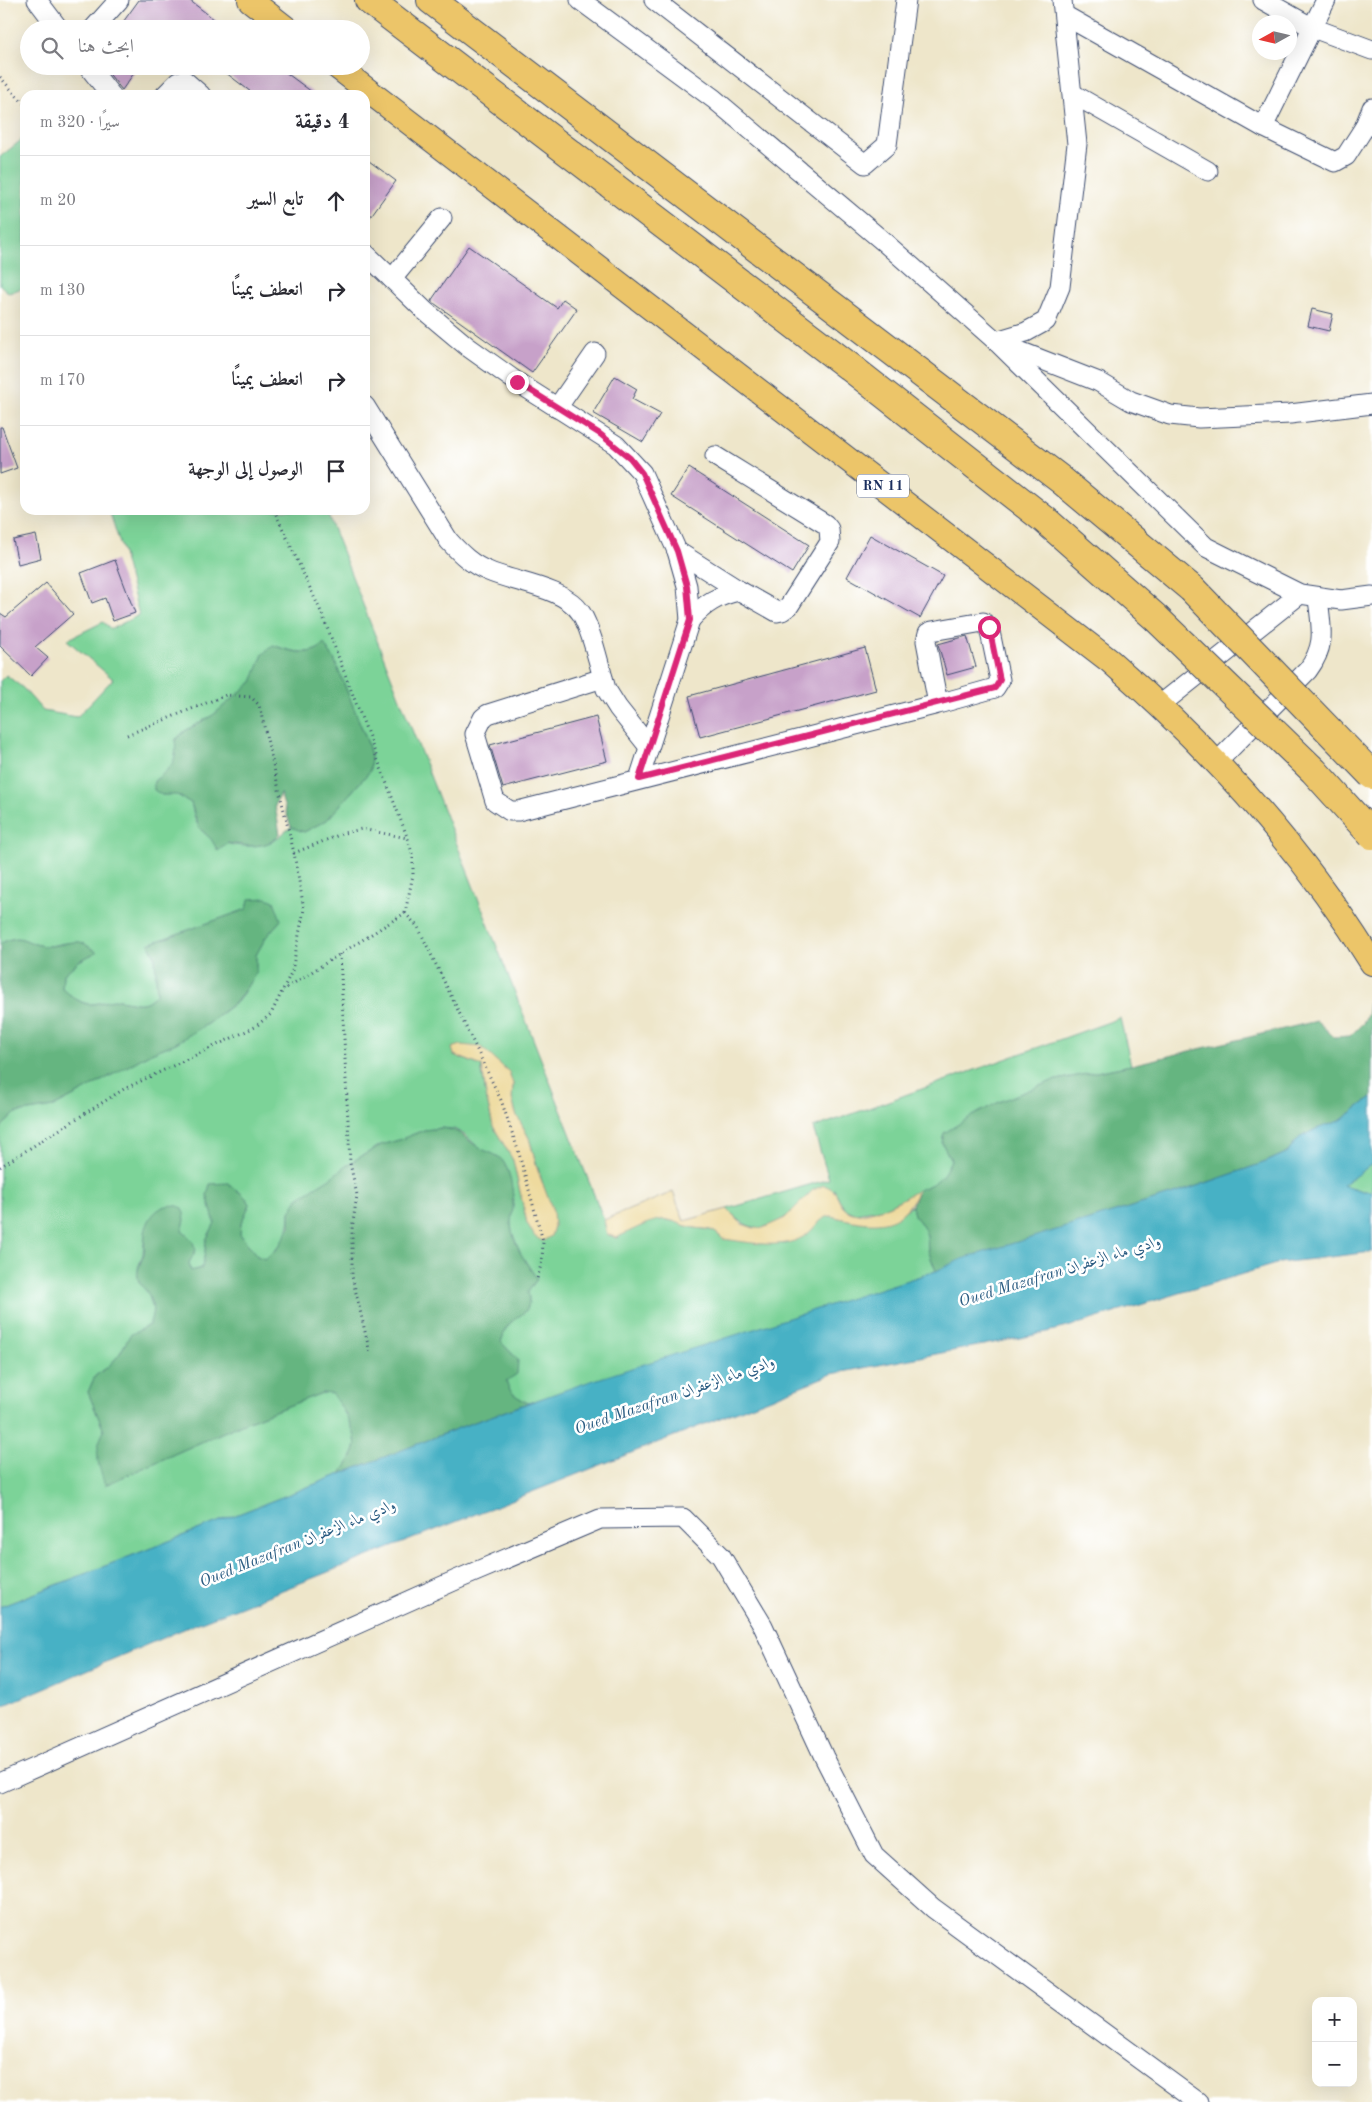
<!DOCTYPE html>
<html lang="ar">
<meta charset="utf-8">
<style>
:root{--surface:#fff;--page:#f7f7f7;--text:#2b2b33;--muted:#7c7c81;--line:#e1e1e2}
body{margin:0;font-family:"Old Standard TT",Amiri,serif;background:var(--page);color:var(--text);direction:rtl}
.controls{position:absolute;right:15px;bottom:15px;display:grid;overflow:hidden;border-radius:10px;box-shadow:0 5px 20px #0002}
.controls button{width:45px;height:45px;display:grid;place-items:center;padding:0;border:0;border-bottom:1px solid var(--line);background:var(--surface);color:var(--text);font:25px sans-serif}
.compass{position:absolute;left:1252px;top:15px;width:45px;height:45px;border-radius:50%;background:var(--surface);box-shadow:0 5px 20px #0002;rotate:262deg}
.stop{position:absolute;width:15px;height:15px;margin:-11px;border:4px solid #db2777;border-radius:50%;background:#fff}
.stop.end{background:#db2777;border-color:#fff;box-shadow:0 1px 5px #0008}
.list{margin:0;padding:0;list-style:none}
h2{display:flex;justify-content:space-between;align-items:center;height:65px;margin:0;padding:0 20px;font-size:21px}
h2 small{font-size:16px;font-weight:400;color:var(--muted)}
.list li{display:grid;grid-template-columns:32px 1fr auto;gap:15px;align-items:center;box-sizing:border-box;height:90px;padding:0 20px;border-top:1px solid var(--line)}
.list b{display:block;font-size:19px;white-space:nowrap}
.list em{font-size:16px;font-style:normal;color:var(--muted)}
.icon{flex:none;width:28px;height:28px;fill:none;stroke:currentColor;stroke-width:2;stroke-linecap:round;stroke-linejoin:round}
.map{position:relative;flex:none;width:1372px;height:2102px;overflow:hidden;direction:ltr}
.search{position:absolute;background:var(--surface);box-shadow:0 5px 20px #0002;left:20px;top:20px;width:350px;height:55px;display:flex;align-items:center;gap:12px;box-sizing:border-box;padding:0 18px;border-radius:28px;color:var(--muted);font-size:19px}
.panel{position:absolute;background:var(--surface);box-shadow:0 5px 20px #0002;left:20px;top:90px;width:350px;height:425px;border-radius:15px;direction:rtl}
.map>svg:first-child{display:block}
</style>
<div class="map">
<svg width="1372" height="2102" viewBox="0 0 1372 2102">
<rect width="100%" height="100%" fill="#fff"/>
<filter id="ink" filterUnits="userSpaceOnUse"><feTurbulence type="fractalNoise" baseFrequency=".02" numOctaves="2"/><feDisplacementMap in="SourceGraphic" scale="10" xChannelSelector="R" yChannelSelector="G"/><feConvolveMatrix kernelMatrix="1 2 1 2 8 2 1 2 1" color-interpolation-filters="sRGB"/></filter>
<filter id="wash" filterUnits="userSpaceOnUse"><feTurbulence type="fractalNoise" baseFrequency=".0096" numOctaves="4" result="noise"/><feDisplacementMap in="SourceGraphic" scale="20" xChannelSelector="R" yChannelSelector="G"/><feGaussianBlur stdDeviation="1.12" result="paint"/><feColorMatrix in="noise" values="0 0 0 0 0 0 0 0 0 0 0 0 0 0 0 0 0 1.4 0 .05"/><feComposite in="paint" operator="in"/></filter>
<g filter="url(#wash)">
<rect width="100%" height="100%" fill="#eee6ca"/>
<!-- green -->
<g fill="#7cd398" stroke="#4c817b" fill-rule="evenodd">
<polygon points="25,137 25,287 9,293 0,285 0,157"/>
<path d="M109 510H326L604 1220 607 1234 616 1238C630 1231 652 1217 668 1220 677 1221 686 1227 695 1228 709 1230 712 1228 723 1239L786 1244 825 1217 831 1216C863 1223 885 1230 912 1205L914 1215 923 1226 927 1235 928 1250 936 1271 528 1403C518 1397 509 1394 506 1381L518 1360 501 1342C503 1337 504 1331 507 1327 517 1312 533 1317 528 1292L537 1279 520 1253 512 1232 510 1218 514 1201 508 1171 501 1159 479 1148 465 1135 454 1129 442 1128 424 1130 399 1140 381 1145 350 1163 290 1212C290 1235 282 1245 265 1259L257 1256 240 1234 241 1223 250 1204C242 1191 238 1193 228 1183L207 1195 215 1223 206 1240 205 1252 202 1268 191 1272 189 1263 192 1240 182 1231 185 1220 145 1232 143 1254 138 1268 139 1281 148 1293 154 1312 149 1325 130 1336 119 1355 108 1367 95 1376 88 1392 104 1431 105 1485 246 1422 322 1393H332C341 1408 359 1431 355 1449 353 1457 345 1467 341 1474L0 1607V1134L2 1126 16 1113 53 1107 80 1093 151 1053 176 1043 207 1024 238 1001 256 973V955L266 937 281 920 247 909 149 944 155 956 157 993C143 1010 135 1001 117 1000 109 1000 101 1003 93 1004 81 1005 70 995 62 988L63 975 79 961 96 952C89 949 79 943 71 943 63 942 55 946 47 946 25 946 24 930 0 944V681L6 675 23 688 43 711 77 717 113 679 67 640 103 622 111 629 139 615 122 550ZM273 645C289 651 310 657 324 645L334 659 367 741 371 756 370 771 327 820 304 832 291 827C285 831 279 838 273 841 253 851 213 846 200 828 195 822 193 811 191 803L177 794 162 795 154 781 165 773 174 762 176 751 185 731 213 715 252 682ZM488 1054 509 1072 513 1084 512 1099 516 1114 529 1138 544 1188 527 1223 513 1160 493 1126 486 1096 481 1066 454 1055Z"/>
<path d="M1120 1018 1131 1065 1052 1081 944 1133 942 1143 951 1160 945 1174 934 1184 881 1209 854 1213 844 1208 834 1189C823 1194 809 1198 799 1205 793 1209 790 1215 784 1218 758 1234 747 1229 727 1209L829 1179 813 1128Z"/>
<polygon points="1372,1164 1372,1191 1363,1191 1342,1185"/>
</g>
<!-- forest -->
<g fill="#65b580" stroke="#40726f">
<path d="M324 644 334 659 367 741 371 756 370 771 327 820 304 832 291 827 280 793 275 806 280 834C266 850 247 846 228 843L218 851 211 839 199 828 191 803 177 795H162L154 790V781C171 768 178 762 175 740L185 731 213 715 252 682 263 654 273 645C288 651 311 658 324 644Z"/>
<path d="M267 898 274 901 281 920 266 937 256 955V973L237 1001 207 1024 176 1043 151 1053 80 1093 53 1107 16 1113 2 1126 0 1134V944C24 930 26 946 48 946 59 946 69 941 80 942 85 943 92 949 97 952L79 961 63 975 62 988C70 995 82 1006 93 1004 101 1003 109 1000 117 1000 135 1001 143 1010 157 993L155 956 149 944 247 909 249 899Z"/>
<path d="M1372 986V1097L1340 1121 1316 1129 1299 1138 1288 1152 1266 1162 1180 1192 963 1259 936 1271 928 1250 927 1235 923 1226 914 1215 912 1205 918 1190C937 1183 942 1179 951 1160L942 1143 944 1133 970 1117 1001 1101 1052 1081 1131 1065 1317 1021 1334 1037 1350 1036 1364 1022 1368 1011 1370 987Z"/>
<path d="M442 1128C461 1130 463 1137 478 1147 485 1152 496 1153 502 1160 510 1170 513 1188 513 1201 514 1212 509 1220 512 1231 516 1249 527 1264 537 1279L528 1292C533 1317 517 1312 507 1327 504 1331 503 1337 501 1342L518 1360 517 1374 506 1381C509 1394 518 1397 528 1403L469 1424 341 1474C345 1467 353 1457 355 1449 359 1431 342 1408 332 1394L322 1393 246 1422 105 1485C98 1464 93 1451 104 1431L88 1392 95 1376 108 1367 119 1355 130 1335 149 1325C154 1313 154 1303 147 1292 144 1288 139 1284 138 1279 136 1269 142 1262 144 1253 145 1246 144 1240 145 1233 148 1214 164 1199 183 1208L185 1220 182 1231 192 1240 196 1250 189 1263 191 1271 202 1268 205 1252 206 1240 215 1223 207 1195 210 1184 228 1183C238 1193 242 1191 250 1204L241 1223 240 1234 257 1256 265 1259 278 1248 290 1227V1212L298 1198 330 1178 350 1163 381 1145 399 1140 424 1130Z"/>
</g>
<!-- sand -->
<g fill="#eeda9e" stroke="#84847e">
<polygon points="461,1045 481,1047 509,1072 513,1084 512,1099 516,1114 529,1138 538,1171 553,1211 554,1226 551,1236 543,1241 535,1237 527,1223 513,1160 493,1126 486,1096 482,1066 454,1055 452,1048"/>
<path d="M824 1185C841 1192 834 1197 844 1208 860 1225 902 1199 918 1190 900 1233 868 1225 831 1216 818 1218 814 1231 803 1237 781 1250 748 1242 723 1239 709 1225 707 1231 691 1227 683 1226 676 1221 668 1220 655 1217 629 1232 616 1238L607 1234 604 1220 673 1192 684 1221 727 1209 742 1224 754 1228H763L785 1218 813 1190Z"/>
</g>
<!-- water -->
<polygon fill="#47b1c5" stroke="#317092" points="1372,1097 1372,1164 1343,1185 1363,1191 1372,1191 1372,1252 1279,1263 1071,1326 1030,1336 832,1374 191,1626 0,1707 0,1607 469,1424 585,1383 936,1271 962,1259 1180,1192 1266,1162 1288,1152 1299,1138 1316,1129 1340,1121"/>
<g id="blocks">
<!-- building -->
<g fill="#c7a1c9">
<polygon points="139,0 189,0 227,29 118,29"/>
<polygon points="103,66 139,66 122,90"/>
<polygon points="217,66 277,66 316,95 255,95"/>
<polygon points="365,158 396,181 365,224"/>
<polygon points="469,246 557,308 563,299 577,309 532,373 431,301"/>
<polygon points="1312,309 1333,314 1329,331 1308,326"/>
<polygon points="615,376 637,389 632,399 660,414 643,442 593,413"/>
<polygon points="0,427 2,427 17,468 0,474"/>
<polygon points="689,468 809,545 792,573 671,496"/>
<polygon points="36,535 41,558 18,564 13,540"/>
<polygon points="870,535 943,576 920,618 847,577"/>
<polygon points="115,560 135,613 113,621 105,598 92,603 81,573"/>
<polygon points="46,583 73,614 35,647 48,658 31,676 0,646 0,613 6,617"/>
<polygon points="967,636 976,667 947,675 938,644"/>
<polygon points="865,648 876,690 700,737 689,696"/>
<polygon points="596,717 607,761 503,788 490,745"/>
</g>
</g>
</g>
<g filter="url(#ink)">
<use href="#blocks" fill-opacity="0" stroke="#3b4a6e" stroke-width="1"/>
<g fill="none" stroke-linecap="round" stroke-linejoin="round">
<defs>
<g id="minor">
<polyline points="37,0 59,29"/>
<polyline points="580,0 714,99 884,242 996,341 1026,332 1046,321 1060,287 1077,144 1062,0"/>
<polyline points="654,0 865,164 887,145 906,0"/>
<polyline points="1263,0 1313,28 1372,50"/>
<polyline points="1064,15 1263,127 1326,0"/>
<polyline points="93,29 119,0"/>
<polyline points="88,66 111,95"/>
<polyline points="1073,94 1208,171"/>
<polyline points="165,95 178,82 184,80 201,95"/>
<polyline points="1263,127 1335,162 1346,156 1364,128 1372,108"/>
<polyline points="365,253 425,311 468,347 517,382 616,445 642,473 677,551 687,586 690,620 639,779"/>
<polyline points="392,279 442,218"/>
<polyline points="996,341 1206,547 1300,594 1341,600 1372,596"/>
<polyline points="1004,345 1099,382 1131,401 1170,415 1199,418 1290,414 1372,404"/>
<path d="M365 406 449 541C460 553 472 565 488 571 515 583 564 587 581 613 592 630 600 669 606 689L618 708 649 747"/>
<polyline points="557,408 595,353"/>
<polyline points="677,551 740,591 777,612 782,611 789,606 830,542 829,529 825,524 715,456"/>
<path d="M690 620C704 604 718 595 740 591"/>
<polyline points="603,678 488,714 483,718 475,734 495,801 510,811 518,811 938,704 995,688 1000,680 989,627 983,622 932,631 928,633 926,641 938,704"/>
<polyline points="1160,705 1300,594"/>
<path d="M1216 763 1308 670C1327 644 1321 628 1318 598"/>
<polyline points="0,1783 456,1580 600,1519 683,1518 721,1556 763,1626 824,1757 874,1855 933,1908 1198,2102"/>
</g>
<g id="major">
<polyline points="250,0 287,29"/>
<path d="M336 66 1110 661C1211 749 1302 849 1372 963"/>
</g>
<g id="highway">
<polyline points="369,0 855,371 1045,520 1156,618"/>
<polyline points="431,0 1060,479 1192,589"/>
</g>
</defs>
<!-- minor casing -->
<use href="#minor" stroke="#3b4a6e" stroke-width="21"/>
<!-- major casing -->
<use href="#major" stroke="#3b4a6e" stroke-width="26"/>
<!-- highway casing -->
<use href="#highway" stroke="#3b4a6e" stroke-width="30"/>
<!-- path -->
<g stroke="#3b4a6e" stroke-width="3" stroke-dasharray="1 4" stroke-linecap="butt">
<polyline points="0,77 25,105"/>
<polyline points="274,510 322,614 408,839 413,857 413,875 405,913 283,990"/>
<polyline points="127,735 226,695 251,697 259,705 294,853 344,833 362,829 407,838"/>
<polyline points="405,913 418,927 501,1100 518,1150 543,1241 542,1261 537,1279"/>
<polyline points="340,954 350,1163 357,1195 352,1229 352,1276 370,1353"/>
<polyline points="0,1167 124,1089 255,1027 271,1014 292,971 304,909 294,853"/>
</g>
<!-- minor -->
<use href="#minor" stroke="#fff" stroke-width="19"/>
<!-- major -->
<use href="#major" stroke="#ecc569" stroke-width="24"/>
<!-- highway -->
<use href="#highway" stroke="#ecc569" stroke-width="28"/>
<defs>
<g id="highway-bridge">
<polyline points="1192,589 1372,775"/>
<polyline points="1156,618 1314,771 1372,835"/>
</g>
</defs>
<!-- highway-bridge casing -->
<use href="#highway-bridge" stroke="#3b4a6e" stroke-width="30" stroke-linecap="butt"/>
<!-- highway-bridge -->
<use href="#highway-bridge" stroke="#ecc569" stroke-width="28"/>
</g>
</g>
<g fill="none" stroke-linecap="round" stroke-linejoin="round" filter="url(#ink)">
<!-- route -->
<polyline stroke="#db2777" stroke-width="6" points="517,382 600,434 630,458 642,473 677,551 687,586 690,620 639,779 995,688 1000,680 989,627"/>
</g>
<g text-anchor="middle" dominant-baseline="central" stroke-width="5" stroke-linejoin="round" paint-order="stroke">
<!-- shield labels -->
<rect fill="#fff" stroke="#5f6d8e" stroke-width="1" x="857" y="474.5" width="52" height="23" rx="4"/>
<g font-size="14" font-weight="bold" fill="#1b2f5e">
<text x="883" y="486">RN 11</text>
</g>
<!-- water labels -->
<g font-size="16" font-style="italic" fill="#2a5c82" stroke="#fff">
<text transform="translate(1060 1272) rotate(-17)">Oued Mazafran وادي ماء الزعفران</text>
<text transform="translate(675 1396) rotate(-19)">Oued Mazafran وادي ماء الزعفران</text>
<text transform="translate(298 1544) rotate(-22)">Oued Mazafran وادي ماء الزعفران</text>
</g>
</g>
</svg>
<div class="controls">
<button>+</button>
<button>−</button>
</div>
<svg class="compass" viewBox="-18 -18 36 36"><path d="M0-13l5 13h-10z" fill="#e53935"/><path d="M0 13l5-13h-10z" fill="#7c7c81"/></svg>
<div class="stop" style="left:989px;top:627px"></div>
<div class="stop end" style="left:517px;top:382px"></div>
<div class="search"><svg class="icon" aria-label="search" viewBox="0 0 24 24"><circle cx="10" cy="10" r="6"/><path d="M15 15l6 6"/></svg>ابحث هنا</div>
<section class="panel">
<h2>4 دقيقة<small>سيرًا · 320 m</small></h2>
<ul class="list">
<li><svg class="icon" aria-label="ahead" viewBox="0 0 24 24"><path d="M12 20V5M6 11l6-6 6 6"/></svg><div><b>تابع السير</b></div><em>20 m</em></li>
<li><svg class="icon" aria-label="right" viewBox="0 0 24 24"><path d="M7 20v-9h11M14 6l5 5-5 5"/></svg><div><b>انعطف يمينًا</b></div><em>130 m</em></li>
<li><svg class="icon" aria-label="right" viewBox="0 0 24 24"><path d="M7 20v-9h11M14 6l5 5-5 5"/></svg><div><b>انعطف يمينًا</b></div><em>170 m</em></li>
<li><svg class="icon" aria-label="arrive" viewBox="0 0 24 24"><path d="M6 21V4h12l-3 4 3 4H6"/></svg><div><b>الوصول إلى الوجهة</b></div></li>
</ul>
</section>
</div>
